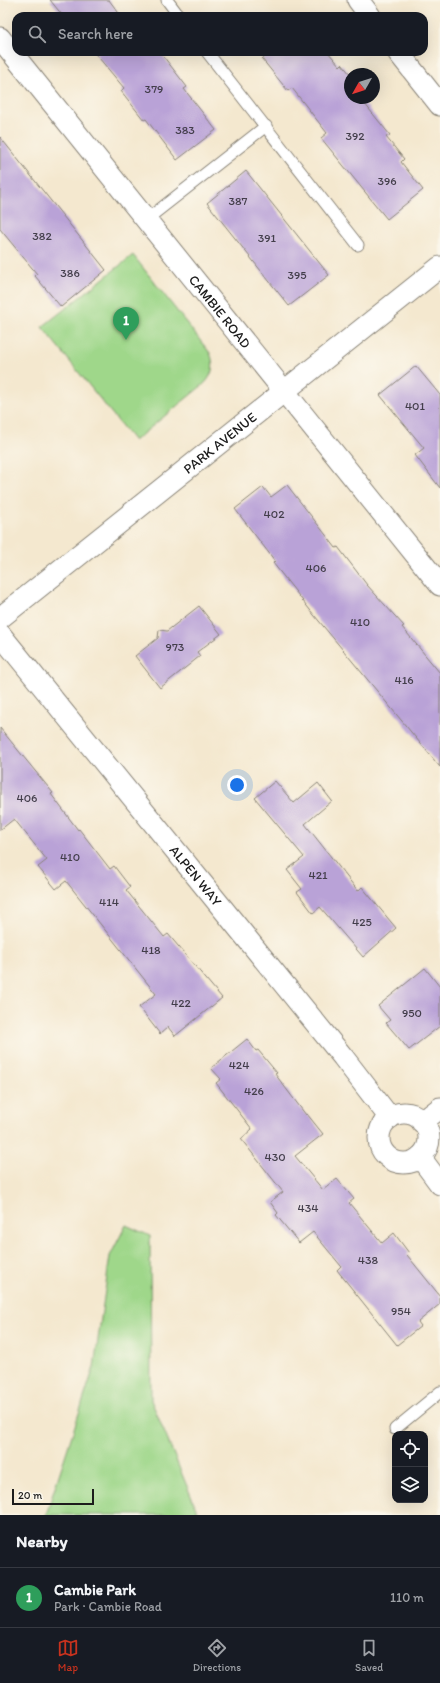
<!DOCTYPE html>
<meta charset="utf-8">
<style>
:root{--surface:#171b24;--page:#242831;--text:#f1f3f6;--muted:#9ea1a6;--line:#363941;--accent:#c8321e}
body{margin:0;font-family:Itim,sans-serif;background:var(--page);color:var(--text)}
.controls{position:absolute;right:12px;bottom:12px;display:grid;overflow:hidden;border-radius:8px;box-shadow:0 4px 16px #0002}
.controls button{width:36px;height:36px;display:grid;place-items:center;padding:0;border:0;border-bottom:1px solid var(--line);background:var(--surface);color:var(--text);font:20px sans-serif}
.compass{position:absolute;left:344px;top:68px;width:36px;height:36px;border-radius:50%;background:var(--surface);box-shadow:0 4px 16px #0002;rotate:231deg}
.scale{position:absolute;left:12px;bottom:10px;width:82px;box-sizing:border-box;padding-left:4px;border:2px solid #1c1c1c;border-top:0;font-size:11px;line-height:14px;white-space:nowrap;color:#1c1c1c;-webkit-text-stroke:3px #fbf7ec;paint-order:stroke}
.you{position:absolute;left:237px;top:785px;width:14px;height:14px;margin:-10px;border:3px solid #fff;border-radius:50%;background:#1a73e8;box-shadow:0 0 0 6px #1a73e833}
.badge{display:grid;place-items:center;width:26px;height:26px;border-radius:50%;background:var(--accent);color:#fff;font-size:13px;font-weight:700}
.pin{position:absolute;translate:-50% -33px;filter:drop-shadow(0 1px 2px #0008)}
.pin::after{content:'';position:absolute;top:21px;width:14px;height:12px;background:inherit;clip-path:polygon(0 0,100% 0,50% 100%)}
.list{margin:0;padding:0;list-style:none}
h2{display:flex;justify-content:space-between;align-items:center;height:52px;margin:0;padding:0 16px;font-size:17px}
h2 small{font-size:13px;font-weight:400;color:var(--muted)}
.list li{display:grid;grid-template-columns:26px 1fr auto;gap:12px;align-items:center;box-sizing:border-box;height:60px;padding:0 16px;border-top:1px solid var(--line)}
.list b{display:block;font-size:15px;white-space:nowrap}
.list p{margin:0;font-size:13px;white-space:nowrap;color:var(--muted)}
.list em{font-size:13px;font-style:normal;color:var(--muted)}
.icon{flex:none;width:22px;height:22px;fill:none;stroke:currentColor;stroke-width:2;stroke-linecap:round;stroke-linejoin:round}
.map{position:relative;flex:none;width:440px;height:1515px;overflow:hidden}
.search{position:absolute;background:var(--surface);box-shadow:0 4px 16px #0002;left:12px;right:12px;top:12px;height:44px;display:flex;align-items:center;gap:10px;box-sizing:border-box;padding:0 14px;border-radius:12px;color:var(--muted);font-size:15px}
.sheet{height:112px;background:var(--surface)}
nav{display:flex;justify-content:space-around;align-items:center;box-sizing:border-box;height:56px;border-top:1px solid var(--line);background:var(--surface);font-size:11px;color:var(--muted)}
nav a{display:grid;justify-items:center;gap:2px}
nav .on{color:var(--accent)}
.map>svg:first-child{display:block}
</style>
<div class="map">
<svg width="440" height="1515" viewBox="0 0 440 1515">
<rect width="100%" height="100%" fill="#fbf7ec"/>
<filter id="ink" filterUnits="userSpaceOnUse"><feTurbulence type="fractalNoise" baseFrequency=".025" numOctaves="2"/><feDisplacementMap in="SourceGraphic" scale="8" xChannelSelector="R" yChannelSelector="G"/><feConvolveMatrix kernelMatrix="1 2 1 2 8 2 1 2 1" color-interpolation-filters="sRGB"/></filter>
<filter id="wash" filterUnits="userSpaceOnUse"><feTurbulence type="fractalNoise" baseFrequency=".012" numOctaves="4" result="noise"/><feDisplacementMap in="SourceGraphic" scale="16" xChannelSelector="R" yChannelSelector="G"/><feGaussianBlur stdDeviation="0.9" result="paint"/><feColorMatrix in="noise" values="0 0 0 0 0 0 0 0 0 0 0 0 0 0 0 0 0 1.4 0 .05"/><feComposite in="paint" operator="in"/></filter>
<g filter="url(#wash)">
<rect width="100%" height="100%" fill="#f4e8cf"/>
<!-- green -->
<g fill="#9fd78a" stroke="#5e7a53">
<path d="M133 255 210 353C215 365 213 375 204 384L134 441 42 327Z"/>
<polygon points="126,1225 150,1236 151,1400 199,1515 46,1515 94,1367 110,1256"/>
</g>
<g id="blocks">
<!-- building -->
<g fill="#b9a2d7">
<polygon points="50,0 109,0 121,16 63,16"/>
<polygon points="94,52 160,52 187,87 184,89 216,130 177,160 146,119 144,120 121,91 124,88"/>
<polygon points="271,52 328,52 340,66 342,64 350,74 350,98 360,98 390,135 386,137 404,159 401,162 423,190 387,219 321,138 327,133 292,88 288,91 262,59"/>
<polygon points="0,137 106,270 61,307 35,276 37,274 0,229"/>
<polygon points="246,171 329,275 289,306 207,203"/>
<polygon points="416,366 440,395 440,488 415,455 424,448 380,395"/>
<polygon points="287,485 336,548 338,547 367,585 404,626 402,627 440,673 440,767 314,615 273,563 275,561 235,509 263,487 271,497"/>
<polygon points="199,606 221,634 197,652 200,656 160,688 135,656 158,638 159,630 167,631"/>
<polygon points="0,728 53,793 51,794 78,830 79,829 110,869 114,866 130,887 126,890 164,937 168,934 222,998 175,1036 168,1027 160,1034 139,1007 156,994 66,881 56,889 38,867 47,860 14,819 0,830"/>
<polygon points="275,781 294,803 318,783 332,801 305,824 358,891 362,887 396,928 363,957 320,907 313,913 297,892 302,889 287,870 304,857 255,798"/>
<polygon points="425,968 440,987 440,1026 409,1050 386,1023 390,1020 378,1006"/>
<polygon points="247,1039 256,1051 258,1050 277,1073 275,1074 306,1115 307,1114 323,1134 295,1156 323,1190 337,1179 354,1199 349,1203 382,1243 394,1233 409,1253 407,1255 440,1296 440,1304 418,1322 421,1326 397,1345 337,1270 341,1266 313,1232 299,1243 276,1215 278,1213 270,1202 283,1192 241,1139 252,1129 216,1083 221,1079 211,1068"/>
</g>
</g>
</g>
<g filter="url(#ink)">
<use href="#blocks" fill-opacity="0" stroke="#888276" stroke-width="1"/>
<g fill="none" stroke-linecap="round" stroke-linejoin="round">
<defs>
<g id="service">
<polyline points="167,0 179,16"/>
<polyline points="207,52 358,245"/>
<polyline points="146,220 266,126"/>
<polyline points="395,1429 440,1392"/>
</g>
<g id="minor">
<polyline points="358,0 370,16"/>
<path id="s1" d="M0 38 440 585"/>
<polyline points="398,52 440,105"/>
<path id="s2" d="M0 618 440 267"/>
<path id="s3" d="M0 634 343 1057 390 1118"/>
<circle cx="404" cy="1138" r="25"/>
<polyline points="422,1122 440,1108"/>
<polyline points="420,1157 440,1184"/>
</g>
</defs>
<!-- service casing -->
<use href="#service" stroke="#888276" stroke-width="13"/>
<!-- minor casing -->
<use href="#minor" stroke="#888276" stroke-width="23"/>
<!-- service -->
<use href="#service" stroke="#fff" stroke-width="11"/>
<!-- minor -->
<use href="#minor" stroke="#fff" stroke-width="21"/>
</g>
</g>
<g text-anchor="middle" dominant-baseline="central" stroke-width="3" stroke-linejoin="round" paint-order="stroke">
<!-- number labels -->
<g font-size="12" fill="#433e4b">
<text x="154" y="89">379</text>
<text x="185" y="130">383</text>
<text x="355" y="136">392</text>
<text x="387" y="181">396</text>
<text x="238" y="201">387</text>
<text x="42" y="236">382</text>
<text x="267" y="238">391</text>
<text x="70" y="273">386</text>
<text x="297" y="275">395</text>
<text x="415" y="406">401</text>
<text x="274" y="514">402</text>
<text x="316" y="568">406</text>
<text x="360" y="622">410</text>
<text x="175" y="647">973</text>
<text x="404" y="680">416</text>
<text x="27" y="798">406</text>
<text x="70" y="857">410</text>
<text x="318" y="875">421</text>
<text x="109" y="902">414</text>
<text x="362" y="922">425</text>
<text x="151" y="950">418</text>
<text x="181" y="1003">422</text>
<text x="412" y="1013">950</text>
<text x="239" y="1065">424</text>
<text x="254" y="1091">426</text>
<text x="275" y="1157">430</text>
<text x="308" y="1208">434</text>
<text x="368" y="1260">438</text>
<text x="401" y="1311">954</text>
</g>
<!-- street labels -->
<g font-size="14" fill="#1c1c1c" stroke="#fbf7ec">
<text stroke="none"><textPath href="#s1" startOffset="351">CAMBIE ROAD</textPath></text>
<text stroke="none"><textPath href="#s2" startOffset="281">PARK AVENUE</textPath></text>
<text stroke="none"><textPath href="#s3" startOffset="311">ALPEN WAY</textPath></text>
</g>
</g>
</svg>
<div class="controls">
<button><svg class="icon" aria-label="locate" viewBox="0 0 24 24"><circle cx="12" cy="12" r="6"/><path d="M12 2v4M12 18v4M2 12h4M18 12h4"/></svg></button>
<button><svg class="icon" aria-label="layers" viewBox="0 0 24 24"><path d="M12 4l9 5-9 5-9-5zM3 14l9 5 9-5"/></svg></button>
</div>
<svg class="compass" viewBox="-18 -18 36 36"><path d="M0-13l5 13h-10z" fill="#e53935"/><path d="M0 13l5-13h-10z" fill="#9ea1a6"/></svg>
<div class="scale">20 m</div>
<div class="you"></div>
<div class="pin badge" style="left:126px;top:340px;background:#2e9e5b">1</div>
<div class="search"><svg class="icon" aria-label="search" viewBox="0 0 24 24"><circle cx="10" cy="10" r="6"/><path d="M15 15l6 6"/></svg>Search here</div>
</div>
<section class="sheet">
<h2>Nearby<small></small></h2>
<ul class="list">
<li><span class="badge" style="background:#2e9e5b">1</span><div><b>Cambie Park</b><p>Park · Cambie Road</p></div><em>110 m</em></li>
</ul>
</section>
<nav>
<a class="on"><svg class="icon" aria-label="map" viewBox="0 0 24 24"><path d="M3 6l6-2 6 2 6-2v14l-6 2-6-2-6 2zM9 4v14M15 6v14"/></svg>Map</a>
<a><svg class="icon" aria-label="directions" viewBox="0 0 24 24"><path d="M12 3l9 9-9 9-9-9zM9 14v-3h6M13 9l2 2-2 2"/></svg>Directions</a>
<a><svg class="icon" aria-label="saved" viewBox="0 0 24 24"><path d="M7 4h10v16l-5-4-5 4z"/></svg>Saved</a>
</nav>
